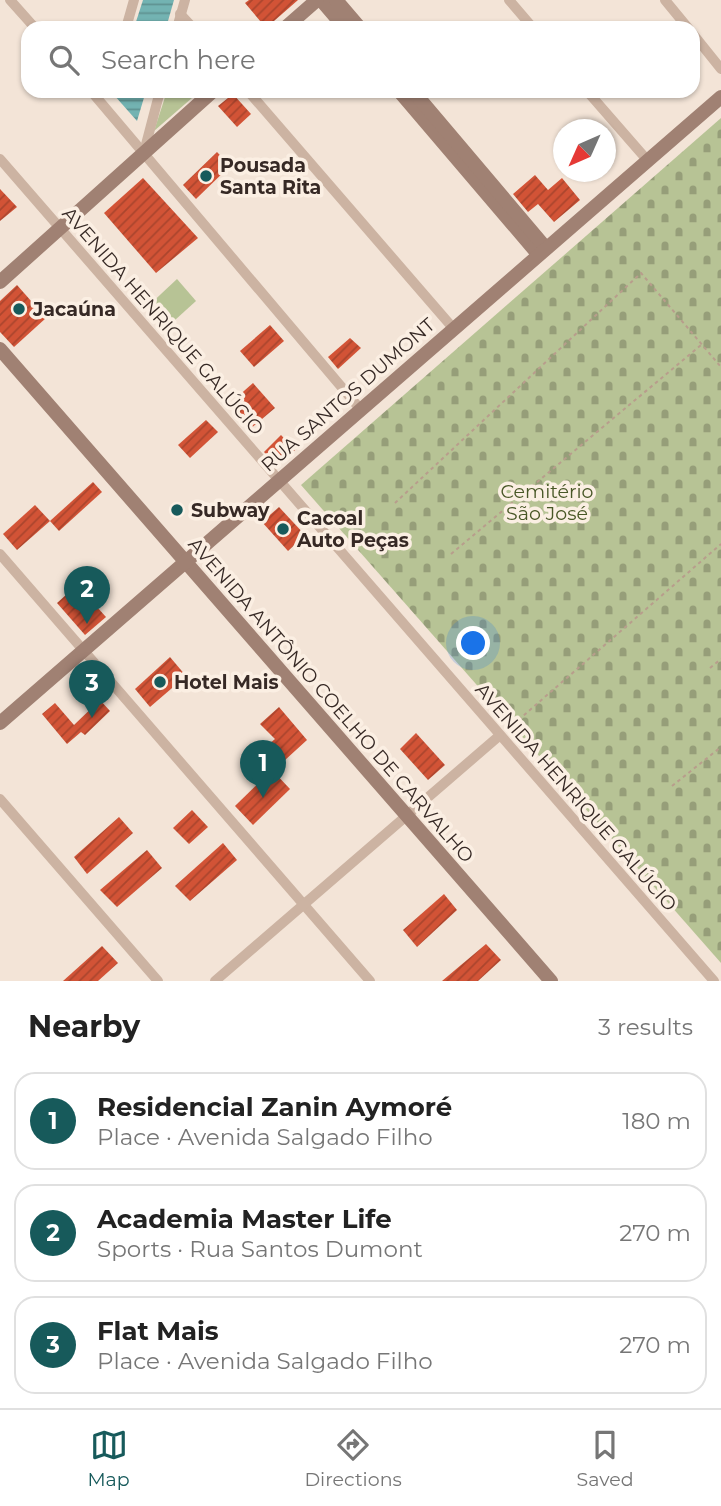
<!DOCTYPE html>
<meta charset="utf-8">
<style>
:root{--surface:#fff;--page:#f2f2f2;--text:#222;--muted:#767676;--line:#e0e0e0;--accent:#175a5b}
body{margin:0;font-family:Montserrat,sans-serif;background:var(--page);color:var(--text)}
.compass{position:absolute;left:553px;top:119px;width:63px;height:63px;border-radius:50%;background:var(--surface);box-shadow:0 2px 5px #0004;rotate:225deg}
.you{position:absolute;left:474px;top:644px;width:24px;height:24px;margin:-18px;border:5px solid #fff;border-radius:50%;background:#1a73e8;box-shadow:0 0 0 10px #1a73e833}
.badge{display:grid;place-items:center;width:46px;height:46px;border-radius:50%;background:var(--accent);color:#fff;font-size:23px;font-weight:700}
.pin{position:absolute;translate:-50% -58px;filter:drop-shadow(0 2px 4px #0008)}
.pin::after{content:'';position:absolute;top:37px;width:24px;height:21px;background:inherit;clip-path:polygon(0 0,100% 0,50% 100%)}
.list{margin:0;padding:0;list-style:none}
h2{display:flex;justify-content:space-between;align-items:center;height:91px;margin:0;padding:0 28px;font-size:30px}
h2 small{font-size:23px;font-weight:400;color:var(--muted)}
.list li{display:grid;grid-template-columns:46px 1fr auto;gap:21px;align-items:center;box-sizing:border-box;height:98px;margin:0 14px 14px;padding:0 14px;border:2px solid var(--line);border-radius:21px}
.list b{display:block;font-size:26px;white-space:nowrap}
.list p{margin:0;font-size:23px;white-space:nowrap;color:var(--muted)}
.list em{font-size:23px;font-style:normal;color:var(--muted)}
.icon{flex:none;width:38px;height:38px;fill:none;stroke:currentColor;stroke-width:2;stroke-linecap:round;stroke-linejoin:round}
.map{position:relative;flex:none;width:721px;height:981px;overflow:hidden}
.search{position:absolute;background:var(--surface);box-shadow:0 2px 5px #0004;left:21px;right:21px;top:21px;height:77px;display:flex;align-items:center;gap:18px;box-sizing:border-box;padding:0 24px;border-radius:21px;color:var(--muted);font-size:26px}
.sheet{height:427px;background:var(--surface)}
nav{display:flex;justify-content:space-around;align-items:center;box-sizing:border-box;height:98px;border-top:2px solid var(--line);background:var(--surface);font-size:19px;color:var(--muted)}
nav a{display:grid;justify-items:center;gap:4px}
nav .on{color:var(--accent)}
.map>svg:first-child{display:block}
</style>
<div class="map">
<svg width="721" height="981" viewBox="0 0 721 981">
<defs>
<pattern id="cemetery-stones" width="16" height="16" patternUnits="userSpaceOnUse" patternTransform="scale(1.75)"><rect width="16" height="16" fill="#b7c395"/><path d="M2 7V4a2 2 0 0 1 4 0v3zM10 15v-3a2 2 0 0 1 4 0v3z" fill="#969e79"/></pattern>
<pattern id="water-rules" width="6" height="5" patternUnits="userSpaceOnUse" patternTransform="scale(1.75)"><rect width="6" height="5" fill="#73b3b2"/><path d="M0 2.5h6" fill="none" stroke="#5f9291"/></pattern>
<pattern id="building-hatch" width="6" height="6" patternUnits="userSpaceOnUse" patternTransform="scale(1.75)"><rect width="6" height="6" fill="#d25336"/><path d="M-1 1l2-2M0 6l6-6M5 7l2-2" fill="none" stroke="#ab452d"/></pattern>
</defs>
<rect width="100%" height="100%" fill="#f3e4d7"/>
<!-- cemetery -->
<polygon fill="url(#cemetery-stones)" points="721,118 721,963 301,485"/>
<!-- park -->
<g fill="#b7c395">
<polygon points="167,91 200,91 154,131"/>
<polygon points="177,279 196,301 164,330 145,309"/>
</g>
<!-- water -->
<g fill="url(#water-rules)">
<polygon points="143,0 174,0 166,28 134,28"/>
<polygon points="115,91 146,91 137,121 114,95"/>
</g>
<!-- building -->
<g fill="url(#building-hatch)">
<polygon points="249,0 298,0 266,28 245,3"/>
<polygon points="233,94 251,114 237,127 218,106"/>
<polygon points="217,152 230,166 196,199 183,185"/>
<polygon points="535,175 548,190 562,178 580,200 554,222 538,204 528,212 513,194"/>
<polygon points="143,178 198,238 156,273 104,213"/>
<polygon points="0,189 17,207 0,221"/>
<polygon points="17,285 46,318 14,347 0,332 0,301"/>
<polygon points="270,325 284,341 254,367 240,351"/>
<polygon points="350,338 361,348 338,369 328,357"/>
<polygon points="253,383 275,408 250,429 228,405"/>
<polygon points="206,420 218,432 190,458 178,445"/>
<polygon points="281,435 295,450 278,467 264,452"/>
<polygon points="93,482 102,492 59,531 50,521"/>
<polygon points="35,505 50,521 17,550 3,534"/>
<polygon points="279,507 305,535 288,551 262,522"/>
<polygon points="77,585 106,617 85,635 57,603"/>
<polygon points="170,657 186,676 150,707 135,689"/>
<polygon points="100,700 110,711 85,735 81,732 67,744 42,714 55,703 74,725"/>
<polygon points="279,707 307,740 273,771 257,754 275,739 260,724"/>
<polygon points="416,733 445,765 428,780 400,749"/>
<polygon points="272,770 290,789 253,825 235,806"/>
<polygon points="192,810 208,827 189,844 173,828"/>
<polygon points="119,817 133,833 87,874 74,857"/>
<polygon points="223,843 237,860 190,901 175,886"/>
<polygon points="147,850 162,868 117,907 100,890"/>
<polygon points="444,894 457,910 417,947 403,930"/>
<polygon points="486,944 501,960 478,981 442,981"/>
<polygon points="102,946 118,963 98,981 63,981"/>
</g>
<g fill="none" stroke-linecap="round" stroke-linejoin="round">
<!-- path -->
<g stroke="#b89d8c" stroke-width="2" stroke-dasharray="3.5 3.5" stroke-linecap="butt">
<polyline points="395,503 641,273 721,367"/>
<polyline points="451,554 701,345"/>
<polyline points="710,668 721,659"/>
<polyline points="508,729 721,544"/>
<polyline points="672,786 721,747"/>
</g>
<!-- street -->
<g stroke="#ccb3a2" stroke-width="10">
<polyline points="10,0 35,28"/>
<polyline points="509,0 533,28"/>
<polyline points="665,0 688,28"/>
<polyline points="180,14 193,28"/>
<polyline points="126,28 134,0"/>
<polyline points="177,28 185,0"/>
<polyline points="693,34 721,69"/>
<polyline points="91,91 361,410"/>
<polyline points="248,91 453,328"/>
<polyline points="587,91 648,161"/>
<polyline points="144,152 160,91"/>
<polyline points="0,159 714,981"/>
<polyline points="0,554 370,981"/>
<polyline points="0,799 158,981"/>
<polyline points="215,981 499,736"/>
</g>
<!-- secondary -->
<g stroke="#a08173" stroke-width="14">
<polyline points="321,0 345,28"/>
<polyline points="336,0 360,28"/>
<polyline points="285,28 317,0"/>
<polyline points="399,91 538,254"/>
<polyline points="413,91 545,247"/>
<polyline points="0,282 213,91"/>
<polyline points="0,349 551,981"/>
<polyline points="0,723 721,97"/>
</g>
</g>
<!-- markers -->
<g fill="#175a5b" stroke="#fbefe3" stroke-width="2.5">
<circle cx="206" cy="176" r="7"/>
<circle cx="19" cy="309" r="7"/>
<circle cx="177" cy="510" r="7"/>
<circle cx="283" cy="529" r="7"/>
<circle cx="160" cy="682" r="7"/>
</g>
<g text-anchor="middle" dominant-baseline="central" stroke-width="7" stroke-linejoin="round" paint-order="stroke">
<!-- poi labels -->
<g font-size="19" font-weight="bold" fill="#362925" stroke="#fbefe3" text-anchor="start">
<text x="220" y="165">Pousada<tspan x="220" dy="22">Santa Rita</tspan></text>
<text x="33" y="309">Jacaúna</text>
<text x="191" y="510">Subway</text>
<text x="297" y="518">Cacoal<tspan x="297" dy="22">Auto Peças</tspan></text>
<text x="174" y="682">Hotel Mais</text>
</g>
<!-- street labels -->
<g font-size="19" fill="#362925" stroke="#fbefe3">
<text transform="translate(163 321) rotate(49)">AVENIDA HENRIQUE GALÚCIO</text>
<text transform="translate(348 395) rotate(-41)">RUA SANTOS DUMONT</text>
<text transform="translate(331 700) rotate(49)">AVENIDA ANTÔNIO COELHO DE CARVALHO</text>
<text transform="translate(576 797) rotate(49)">AVENIDA HENRIQUE GALÚCIO</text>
</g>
<!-- park labels -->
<g font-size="19" fill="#485726" stroke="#fbefe3">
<text x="547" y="491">Cemitério<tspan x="547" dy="22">São José</tspan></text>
</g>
</g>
</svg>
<svg class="compass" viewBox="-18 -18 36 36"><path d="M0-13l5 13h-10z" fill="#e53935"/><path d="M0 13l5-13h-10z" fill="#767676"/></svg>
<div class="you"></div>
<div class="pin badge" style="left:263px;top:798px">1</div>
<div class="pin badge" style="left:87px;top:624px">2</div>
<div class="pin badge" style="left:92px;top:718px">3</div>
<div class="search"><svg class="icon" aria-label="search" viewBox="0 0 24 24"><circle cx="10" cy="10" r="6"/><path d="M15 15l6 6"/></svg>Search here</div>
</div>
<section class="sheet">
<h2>Nearby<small>3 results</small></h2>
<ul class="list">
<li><span class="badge">1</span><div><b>Residencial Zanin Aymoré</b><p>Place · Avenida Salgado Filho</p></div><em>180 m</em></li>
<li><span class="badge">2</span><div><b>Academia Master Life</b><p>Sports · Rua Santos Dumont</p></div><em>270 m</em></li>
<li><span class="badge">3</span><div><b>Flat Mais</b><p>Place · Avenida Salgado Filho</p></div><em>270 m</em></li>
</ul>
</section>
<nav>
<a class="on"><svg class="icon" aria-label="map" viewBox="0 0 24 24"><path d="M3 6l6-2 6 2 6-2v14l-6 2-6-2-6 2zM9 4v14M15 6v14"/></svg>Map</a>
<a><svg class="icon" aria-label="directions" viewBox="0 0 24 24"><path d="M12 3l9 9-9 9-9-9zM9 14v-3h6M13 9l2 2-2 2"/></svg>Directions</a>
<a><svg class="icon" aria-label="saved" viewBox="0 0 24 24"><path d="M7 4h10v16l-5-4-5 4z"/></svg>Saved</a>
</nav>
